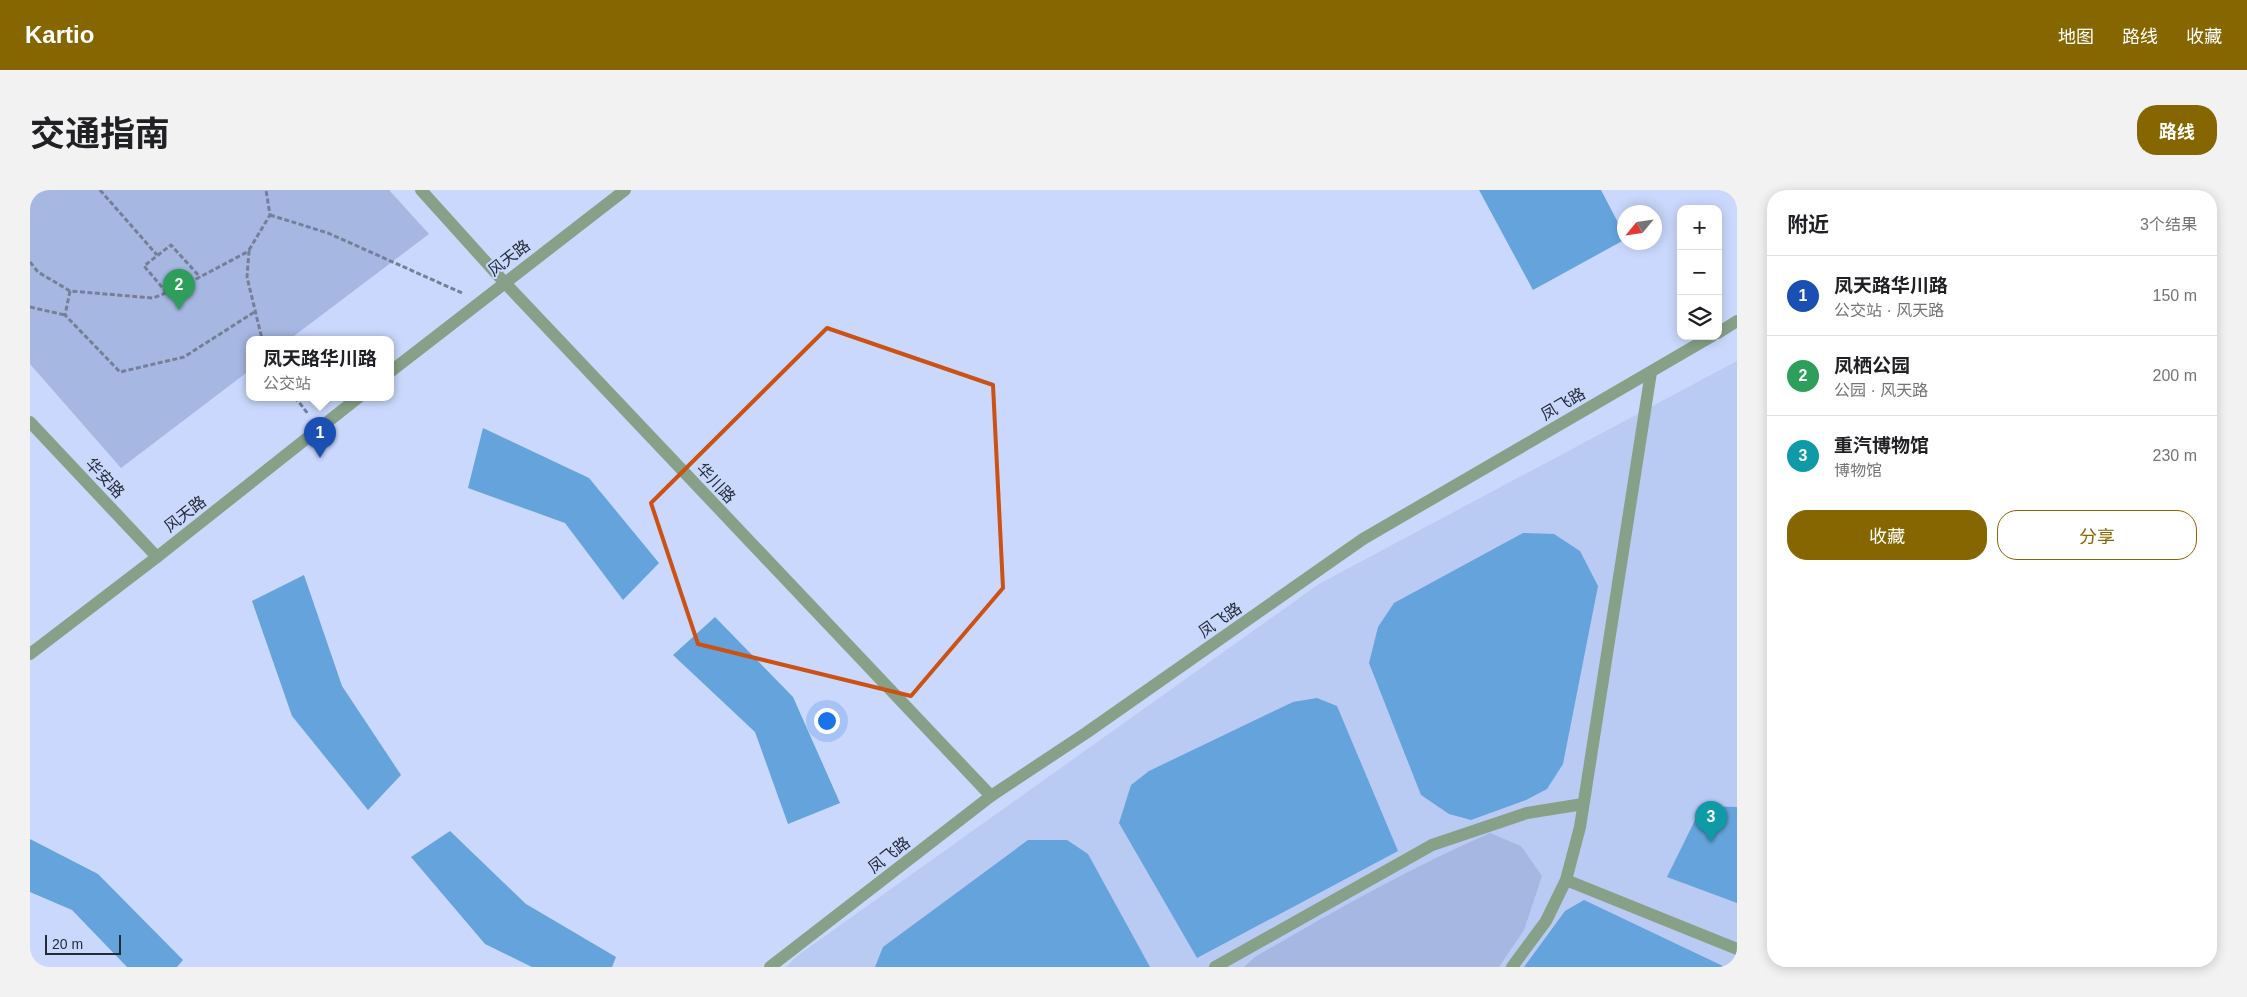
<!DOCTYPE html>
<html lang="zh">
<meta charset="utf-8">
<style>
:root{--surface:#fff;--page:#f2f2f2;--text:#202124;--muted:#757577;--line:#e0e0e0;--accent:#866600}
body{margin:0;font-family:Arial,"Noto Sans SC",sans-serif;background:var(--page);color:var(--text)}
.controls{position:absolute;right:15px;top:15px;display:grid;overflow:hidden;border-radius:10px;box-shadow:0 2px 12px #0003}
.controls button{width:45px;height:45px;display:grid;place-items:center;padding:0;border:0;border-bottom:1px solid var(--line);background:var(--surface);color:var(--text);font:25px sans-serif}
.compass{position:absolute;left:1587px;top:15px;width:45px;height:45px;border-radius:50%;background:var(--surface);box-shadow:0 2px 12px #0003;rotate:241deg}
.scale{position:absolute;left:15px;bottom:12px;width:76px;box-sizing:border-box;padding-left:5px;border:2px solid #252a38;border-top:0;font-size:14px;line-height:18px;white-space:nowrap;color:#252a38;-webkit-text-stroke:4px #c9d8fc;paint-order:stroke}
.you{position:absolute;left:796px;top:530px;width:18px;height:18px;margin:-12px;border:4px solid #fff;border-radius:50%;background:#1a73e8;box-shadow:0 0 0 8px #1a73e833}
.badge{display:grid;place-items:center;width:32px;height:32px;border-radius:50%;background:var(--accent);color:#fff;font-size:16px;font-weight:700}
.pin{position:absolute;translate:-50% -41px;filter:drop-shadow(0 1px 2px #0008)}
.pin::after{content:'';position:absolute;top:26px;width:18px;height:15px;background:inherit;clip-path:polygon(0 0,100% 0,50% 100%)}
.popup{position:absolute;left:216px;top:146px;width:148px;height:65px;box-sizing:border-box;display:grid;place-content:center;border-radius:10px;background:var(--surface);filter:drop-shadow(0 1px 4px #0005);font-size:16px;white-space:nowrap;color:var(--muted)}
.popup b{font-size:19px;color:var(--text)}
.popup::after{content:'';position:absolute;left:50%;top:100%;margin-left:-10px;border:10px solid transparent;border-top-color:var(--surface)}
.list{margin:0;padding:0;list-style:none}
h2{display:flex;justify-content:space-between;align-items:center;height:65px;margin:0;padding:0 20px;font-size:21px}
h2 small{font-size:16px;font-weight:400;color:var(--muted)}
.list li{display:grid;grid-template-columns:32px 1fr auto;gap:15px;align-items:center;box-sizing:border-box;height:80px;padding:0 20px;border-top:1px solid var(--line)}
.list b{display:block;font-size:19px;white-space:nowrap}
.list p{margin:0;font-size:16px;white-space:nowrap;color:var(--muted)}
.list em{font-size:16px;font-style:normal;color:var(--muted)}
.actions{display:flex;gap:10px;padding:15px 20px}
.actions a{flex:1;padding:11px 0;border:1px solid var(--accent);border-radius:20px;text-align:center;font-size:18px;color:var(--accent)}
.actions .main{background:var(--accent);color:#fff}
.icon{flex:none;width:28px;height:28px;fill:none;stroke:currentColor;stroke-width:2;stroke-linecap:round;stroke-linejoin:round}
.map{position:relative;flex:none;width:1707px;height:777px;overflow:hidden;border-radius:20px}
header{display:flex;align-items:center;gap:30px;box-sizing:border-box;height:70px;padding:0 25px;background:var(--accent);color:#fff}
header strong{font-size:24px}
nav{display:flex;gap:28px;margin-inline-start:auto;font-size:18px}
.intro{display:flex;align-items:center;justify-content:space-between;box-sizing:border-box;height:120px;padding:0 30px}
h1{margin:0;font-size:35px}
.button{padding:12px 22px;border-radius:20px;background:var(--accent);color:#fff;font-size:18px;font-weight:700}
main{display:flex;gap:30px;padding:0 30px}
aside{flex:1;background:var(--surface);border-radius:20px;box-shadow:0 2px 12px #0003}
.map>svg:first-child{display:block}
</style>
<header>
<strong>Kartio</strong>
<nav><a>地图</a><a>路线</a><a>收藏</a></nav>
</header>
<div class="intro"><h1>交通指南</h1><a class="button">路线</a></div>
<main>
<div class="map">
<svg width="1707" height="777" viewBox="0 0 1707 777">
<rect width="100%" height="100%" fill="#c9d8fc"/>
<!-- built -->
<polygon fill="#b9caf3" points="1707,171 1707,777 756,777 767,766 1289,394"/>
<!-- green -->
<g fill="#a6b8e2">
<polygon points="0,0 359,0 399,44 260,149 220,149 220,180 91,278 0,174"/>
<path d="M1460 643 1491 656 1512 686 1494 740 1469 777H1214L1225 767C1302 722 1378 679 1460 643Z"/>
</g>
<!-- building -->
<g fill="#64a3db">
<polygon points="1449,0 1571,0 1594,44 1594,50 1503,100"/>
<polygon points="453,238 559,288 629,373 593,410 535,333 438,298"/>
<polygon points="1493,343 1524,344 1550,361 1568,396 1533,574 1517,599 1496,610 1441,630 1419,624 1391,605 1339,473 1348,437 1364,413"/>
<polygon points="274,385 312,496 371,585 338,620 262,526 222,411"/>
<polygon points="685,427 763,507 810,613 758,634 725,542 643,465"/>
<polygon points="1287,508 1307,516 1368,661 1167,768 1089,633 1101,595 1119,581 1263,512"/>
<polygon points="1672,616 1707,617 1707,713 1637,687"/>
<polygon points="420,641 496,714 586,767 582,777 502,777 455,754 381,667"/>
<polygon points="0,649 68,684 153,770 147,777 97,777 42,720 0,702"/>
<polygon points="998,650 1037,650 1058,664 1120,777 845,777 853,757"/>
<polygon points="1554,710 1695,777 1494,777 1535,721"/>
</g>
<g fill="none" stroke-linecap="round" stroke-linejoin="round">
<!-- path -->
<g stroke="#757f98" stroke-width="3" stroke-dasharray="5 2.5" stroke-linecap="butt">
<polyline points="70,0 127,65"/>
<polyline points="240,25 298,43 432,103"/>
<polyline points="219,60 240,25 236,0"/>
<polyline points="0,72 8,82 40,101 123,108 153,96 219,61 217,87 232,149"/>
<polyline points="40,101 35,125 90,182 154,167 226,121"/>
<polyline points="137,103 114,76 141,55 170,87"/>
<polyline points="0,117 35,125"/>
<polyline points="265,207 278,224"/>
</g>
<!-- minor -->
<g stroke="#86a187" stroke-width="12">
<polyline points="391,0 474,92 961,606"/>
<polyline points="1688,143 1707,131"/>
<polyline points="360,182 595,0"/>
<polyline points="0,232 127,367"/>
<polyline points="0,464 127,367 329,207"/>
<polyline points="1536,690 1707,759"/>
<polyline points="740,777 961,606 1056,543 1333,349 1682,146"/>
<polyline points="1185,777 1402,655 1497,623 1553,614"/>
<polyline points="1482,777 1516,731 1536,690 1550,637 1621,182"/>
</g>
</g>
<!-- marked area -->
<path fill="none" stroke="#cb5213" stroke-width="4" stroke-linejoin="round" d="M797 138 963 195 973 398 881 506 668 454 621 313Z"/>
<g text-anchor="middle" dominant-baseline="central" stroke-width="4" stroke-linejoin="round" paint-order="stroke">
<!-- street labels -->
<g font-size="16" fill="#252a38" stroke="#c9d8fc">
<text transform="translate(479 68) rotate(-38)">风天路</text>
<text transform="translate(1533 214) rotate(-30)">凤飞路</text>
<text transform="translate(75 288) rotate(47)">华安路</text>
<text transform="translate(686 293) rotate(47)">华川路</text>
<text transform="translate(155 324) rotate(-38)">风天路</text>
<text transform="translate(1190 430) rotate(-35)">凤飞路</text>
<text transform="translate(859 665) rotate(-38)">凤飞路</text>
</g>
</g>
</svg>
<div class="controls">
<button>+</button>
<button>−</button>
<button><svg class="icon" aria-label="layers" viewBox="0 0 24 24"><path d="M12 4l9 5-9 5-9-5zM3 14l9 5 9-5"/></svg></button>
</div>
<svg class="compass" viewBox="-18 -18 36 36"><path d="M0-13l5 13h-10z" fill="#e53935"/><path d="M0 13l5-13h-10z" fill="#757577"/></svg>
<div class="scale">20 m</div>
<div class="you"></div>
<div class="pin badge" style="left:290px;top:268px;background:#1a4fb4">1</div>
<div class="popup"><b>凤天路华川路</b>公交站</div>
<div class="pin badge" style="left:149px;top:120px;background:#2e9e5b">2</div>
<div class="pin badge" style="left:1681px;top:652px;background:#0f9aa8">3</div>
</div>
<aside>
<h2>附近<small>3个结果</small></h2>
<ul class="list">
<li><span class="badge" style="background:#1a4fb4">1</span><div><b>凤天路华川路</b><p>公交站 · 风天路</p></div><em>150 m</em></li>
<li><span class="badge" style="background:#2e9e5b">2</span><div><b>凤栖公园</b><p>公园 · 风天路</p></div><em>200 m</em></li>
<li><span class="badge" style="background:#0f9aa8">3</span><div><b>重汽博物馆</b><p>博物馆</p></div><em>230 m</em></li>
</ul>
<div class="actions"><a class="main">收藏</a><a>分享</a></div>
</aside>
</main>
